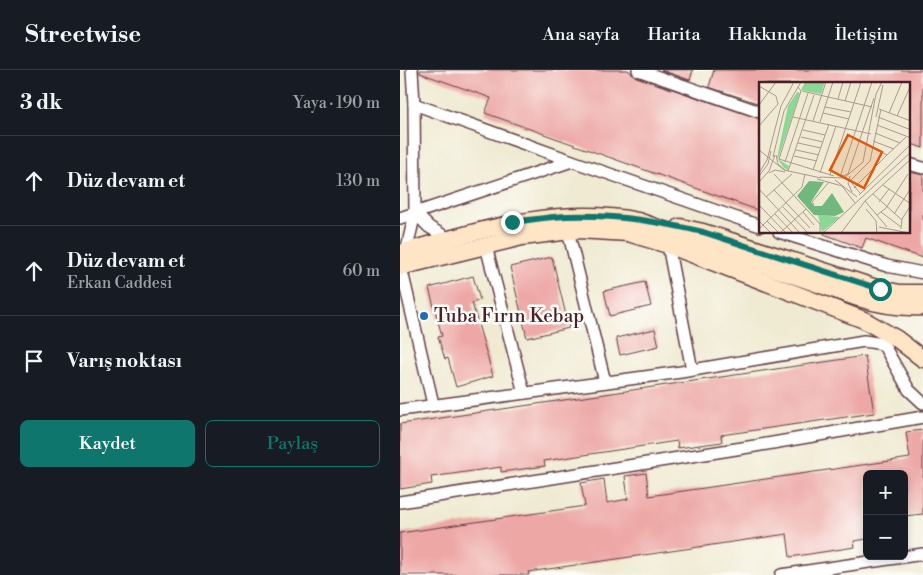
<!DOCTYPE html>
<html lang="tr">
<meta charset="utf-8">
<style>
:root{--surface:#171b24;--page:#242831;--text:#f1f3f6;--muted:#9ea1a6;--line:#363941;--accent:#0f766e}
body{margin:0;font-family:"Libre Bodoni",serif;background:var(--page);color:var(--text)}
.controls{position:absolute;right:15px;bottom:15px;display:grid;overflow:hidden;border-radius:8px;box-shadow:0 2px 8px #0003}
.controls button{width:45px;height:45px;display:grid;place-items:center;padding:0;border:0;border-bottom:1px solid var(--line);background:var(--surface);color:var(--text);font:25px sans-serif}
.stop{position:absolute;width:15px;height:15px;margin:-11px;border:4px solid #0f766e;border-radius:50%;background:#fff}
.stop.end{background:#0f766e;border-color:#fff;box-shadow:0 1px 5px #0008}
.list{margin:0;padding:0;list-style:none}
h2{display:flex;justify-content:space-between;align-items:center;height:65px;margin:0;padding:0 20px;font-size:21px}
h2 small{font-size:16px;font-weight:400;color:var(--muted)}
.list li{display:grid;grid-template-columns:32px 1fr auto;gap:15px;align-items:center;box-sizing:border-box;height:90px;padding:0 20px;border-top:1px solid var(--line)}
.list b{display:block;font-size:19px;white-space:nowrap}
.list p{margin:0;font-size:16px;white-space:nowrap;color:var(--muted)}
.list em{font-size:16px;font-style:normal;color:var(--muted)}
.actions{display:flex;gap:10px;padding:15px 20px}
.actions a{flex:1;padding:11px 0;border:1px solid var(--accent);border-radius:8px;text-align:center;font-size:18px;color:var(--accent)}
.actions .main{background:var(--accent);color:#fff}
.icon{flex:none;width:28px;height:28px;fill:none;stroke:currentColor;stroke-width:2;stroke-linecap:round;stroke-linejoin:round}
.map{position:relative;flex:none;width:523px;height:505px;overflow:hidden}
header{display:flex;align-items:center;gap:30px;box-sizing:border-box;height:70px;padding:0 25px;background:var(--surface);border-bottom:1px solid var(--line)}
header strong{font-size:24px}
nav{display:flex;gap:28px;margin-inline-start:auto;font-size:18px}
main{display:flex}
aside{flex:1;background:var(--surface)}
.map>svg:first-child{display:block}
</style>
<header>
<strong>Streetwise</strong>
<nav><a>Ana sayfa</a><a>Harita</a><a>Hakkında</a><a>İletişim</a></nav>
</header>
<main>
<aside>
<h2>3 dk<small>Yaya · 190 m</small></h2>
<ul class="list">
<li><svg class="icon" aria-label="ahead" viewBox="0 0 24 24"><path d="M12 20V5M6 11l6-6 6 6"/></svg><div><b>Düz devam et</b></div><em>130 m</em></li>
<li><svg class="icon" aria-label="ahead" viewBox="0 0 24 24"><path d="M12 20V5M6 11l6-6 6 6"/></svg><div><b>Düz devam et</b><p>Erkan Caddesi</p></div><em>60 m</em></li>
<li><svg class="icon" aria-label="arrive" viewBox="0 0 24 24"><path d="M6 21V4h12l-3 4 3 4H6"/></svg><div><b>Varış noktası</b></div></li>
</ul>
<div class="actions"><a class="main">Kaydet</a><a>Paylaş</a></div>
</aside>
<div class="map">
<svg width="523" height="505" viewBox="0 0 523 505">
<rect width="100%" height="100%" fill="#fdfcf7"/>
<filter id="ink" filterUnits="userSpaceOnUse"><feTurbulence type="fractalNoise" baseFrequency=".02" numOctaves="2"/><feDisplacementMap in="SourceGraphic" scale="10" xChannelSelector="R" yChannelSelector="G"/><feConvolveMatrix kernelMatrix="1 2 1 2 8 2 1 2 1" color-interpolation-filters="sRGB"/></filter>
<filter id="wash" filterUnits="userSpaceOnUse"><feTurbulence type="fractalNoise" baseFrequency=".0096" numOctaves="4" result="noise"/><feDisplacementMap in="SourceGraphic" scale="20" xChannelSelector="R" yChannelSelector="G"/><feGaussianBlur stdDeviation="1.12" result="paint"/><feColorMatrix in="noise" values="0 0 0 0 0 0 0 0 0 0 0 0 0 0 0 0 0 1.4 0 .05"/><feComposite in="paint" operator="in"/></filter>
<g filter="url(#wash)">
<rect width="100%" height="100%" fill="#efead1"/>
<g id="blocks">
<!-- building -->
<g fill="#eda8a6">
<polygon points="20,0 228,0 236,7 360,49 360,141 85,43 91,28 20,3"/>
<polygon points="261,0 293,0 290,10"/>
<polygon points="314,0 523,0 523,78 509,73 509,14 360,14 360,34 309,17"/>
<polygon points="509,102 523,105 523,188 466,168 462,178 424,164 424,162 509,162"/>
<polygon points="152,187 169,258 127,268 110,197"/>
<polygon points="73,206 80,230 72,233 93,306 56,317 48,288 45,289 38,267 42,266 29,218"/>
<polygon points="245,212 251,236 210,246 204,221"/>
<polygon points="255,259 259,276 220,285 216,268"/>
<polygon points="465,286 474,343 321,365 322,372 278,378 277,371 144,391 145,396 101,402 101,397 31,407 32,414 0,419 0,354"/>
<polygon points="523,360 523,444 504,446 504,404 467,404 467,469 454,471 455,477 390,487 387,464 128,502 129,505 0,505 0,463 185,436 181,413 204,409 207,433 228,429 225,406 246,403 249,426 510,388 506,362"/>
</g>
</g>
</g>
<g filter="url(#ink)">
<use href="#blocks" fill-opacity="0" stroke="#633d44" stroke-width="1"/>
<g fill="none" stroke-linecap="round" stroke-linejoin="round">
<defs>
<g id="street">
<polyline points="238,0 360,42"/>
<polyline points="14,34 172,91"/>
<polyline points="509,94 523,98"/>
<polyline points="15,143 29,157 49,169"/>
<polyline points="0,148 172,91 360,156"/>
<polyline points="168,161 205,312"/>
<polyline points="379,162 487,196 523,203"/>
<polyline points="268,175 292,300"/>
<polyline points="86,176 124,323"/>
<polyline points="6,182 15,143 14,34 12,0"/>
<polyline points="1,197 33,334"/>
<polyline points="0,340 281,302 464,271 483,274 509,320 523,333"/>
<polyline points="0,432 355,376 523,347"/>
<polyline points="381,505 523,484"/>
</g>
<g id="secondary">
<polyline points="280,157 303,162 480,219 500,223 523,223"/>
<path d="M0 183C78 161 156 135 238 151L458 228C480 235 500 238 523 237"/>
<polyline points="0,197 122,167 178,160 228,163 268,175 464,250 497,269 523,289"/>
</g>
</defs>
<!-- street casing -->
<use href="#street" stroke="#633d44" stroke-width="14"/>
<!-- secondary casing -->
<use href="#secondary" stroke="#633d44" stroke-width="19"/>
<!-- street -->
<use href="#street" stroke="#fff" stroke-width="11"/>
<!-- secondary -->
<use href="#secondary" stroke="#fde5c5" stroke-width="16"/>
</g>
</g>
<g fill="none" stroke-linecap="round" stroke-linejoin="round" filter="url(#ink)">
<!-- route -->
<path stroke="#0f766e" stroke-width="6" d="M112 152C130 150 148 147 166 146 212 144 258 151 303 162L480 219"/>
</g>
<!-- markers -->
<circle fill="#1f6fb2" stroke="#fdfcf7" stroke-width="2" cx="24" cy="246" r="5"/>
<g text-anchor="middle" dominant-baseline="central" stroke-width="5" stroke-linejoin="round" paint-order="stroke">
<!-- poi labels -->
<g font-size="19" fill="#4a1f2b" stroke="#fdfcf7" text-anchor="start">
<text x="34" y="246">Tuba Fırın Kebap</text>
</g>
</g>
<!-- overview -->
<g transform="translate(359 12)">
<rect width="151" height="151" fill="#efead1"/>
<path d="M46 0H66L62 12 42 8ZM38 10 41 11 19 77 30 84 29 88 25 86 18 76 29 24ZM59 133 81 135 63 150Z" fill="#8bd895"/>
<path d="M50 99 65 100 52 120 55 124H63L73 111 85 130 76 134 55 133 38 114Z" fill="#70b87e"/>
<path fill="none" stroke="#ad998f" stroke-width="1" d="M0 4 17 14M39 5 42 9 20 77 75 94M43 9 113 25M79 17 84 0M86 19 92 0M0 23 17 0M66 25 92 30M120 27 152 39M64 31 90 37M130 31 143 0M138 34 152 3M34 35 112 52M117 35 124 3M119 35 152 48M54 39 67 0M61 40 74 0M118 43 152 56M0 44 19 22 17 14M44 48 66 53M116 51 141 61M42 55 64 60M114 59 135 67M39 61 62 66M111 64 128 73 147 55M0 68 25 88 62 96M37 68 60 73M17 73 19 82 27 89M35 74 58 79M14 75 25 29 42 0M26 80 49 11M54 88 70 42M29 89 55 13M0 91 8 78 22 24 35 0M10 91 16 88 26 90M61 91 77 44M15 92 61 142V151M71 93 102 0M0 94 9 82 12 69M91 94 89 101 93 110M61 95 85 96 104 80 117 12 123 0M81 95 89 92 115 16M81 95 113 0M58 97 83 104 96 121M76 98 98 115M0 100 10 89 16 73M124 103 152 122M95 106 128 73M0 107 41 151M15 108 51 146M101 111 91 99 111 79 122 27M114 112 143 138M100 113 152 62M7 115 33 92M106 119 152 77M120 120 130 107M0 123 27 151M55 123 53 120 70 100M24 125 48 150M107 127 117 139 118 151M44 130 55 143M122 130 142 145M16 132 34 151M135 132 152 106M118 133 127 126 149 92M0 139 12 151M8 139 20 151M120 145 150 151M0 147 43 105 46 92M142 147 143 137 152 123M21 151 47 127M64 151 152 70M82 151 106 119 128 145"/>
<path fill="#e0560e" fill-opacity="0.15" stroke="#e0560e" stroke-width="2.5" d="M89 53 123 70 105 106 71 88Z"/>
<rect width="151" height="151" fill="none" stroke="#4a1f2b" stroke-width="2.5"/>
</g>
</svg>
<div class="controls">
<button>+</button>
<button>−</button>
</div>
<div class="stop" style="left:480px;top:219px"></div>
<div class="stop end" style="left:112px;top:152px"></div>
</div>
</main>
